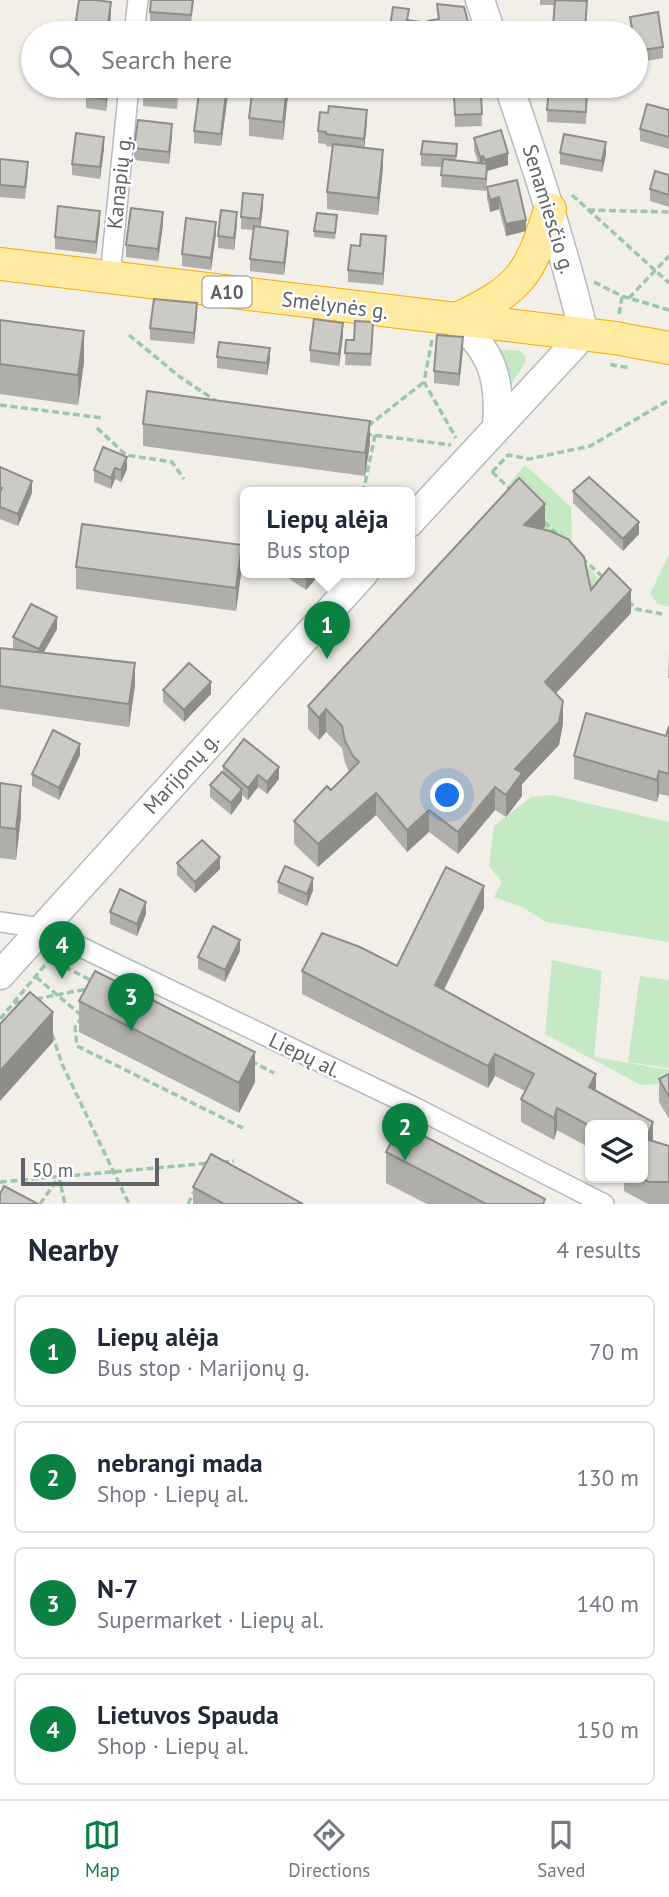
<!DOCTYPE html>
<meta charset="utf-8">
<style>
:root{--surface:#fff;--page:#f2f2f3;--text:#1f2937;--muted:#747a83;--line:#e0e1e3;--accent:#0b8043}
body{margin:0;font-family:"PT Sans",sans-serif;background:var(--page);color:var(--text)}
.controls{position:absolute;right:21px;bottom:21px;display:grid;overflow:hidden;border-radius:10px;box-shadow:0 2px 5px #0004}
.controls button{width:63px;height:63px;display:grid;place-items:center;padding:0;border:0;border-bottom:2px solid var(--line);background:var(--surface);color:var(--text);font:35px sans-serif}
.scale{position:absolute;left:21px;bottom:18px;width:138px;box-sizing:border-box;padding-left:7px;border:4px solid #5f6368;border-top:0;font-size:19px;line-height:24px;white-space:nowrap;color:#5f6368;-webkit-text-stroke:5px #fff;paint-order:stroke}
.you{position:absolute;left:448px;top:796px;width:24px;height:24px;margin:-18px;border:5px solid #fff;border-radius:50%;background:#1a73e8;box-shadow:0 0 0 10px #1a73e833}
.badge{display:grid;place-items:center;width:46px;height:46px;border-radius:50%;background:var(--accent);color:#fff;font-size:23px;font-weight:700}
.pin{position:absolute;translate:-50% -58px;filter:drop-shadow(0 2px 4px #0008)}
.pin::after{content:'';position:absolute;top:37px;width:24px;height:21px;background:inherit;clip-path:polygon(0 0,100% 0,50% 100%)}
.popup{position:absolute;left:240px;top:487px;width:175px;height:91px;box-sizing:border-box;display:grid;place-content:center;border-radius:10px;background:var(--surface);filter:drop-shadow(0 2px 5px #0005);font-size:23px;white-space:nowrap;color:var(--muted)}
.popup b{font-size:26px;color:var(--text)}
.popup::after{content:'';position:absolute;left:50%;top:100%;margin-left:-14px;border:14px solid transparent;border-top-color:var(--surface)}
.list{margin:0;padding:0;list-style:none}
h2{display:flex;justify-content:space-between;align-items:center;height:91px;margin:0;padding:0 28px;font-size:30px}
h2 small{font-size:23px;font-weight:400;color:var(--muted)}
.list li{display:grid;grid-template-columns:46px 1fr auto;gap:21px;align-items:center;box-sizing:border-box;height:112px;margin:0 14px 14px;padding:0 14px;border:2px solid var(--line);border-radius:10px}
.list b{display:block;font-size:26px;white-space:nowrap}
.list p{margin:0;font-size:23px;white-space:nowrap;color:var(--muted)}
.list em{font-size:23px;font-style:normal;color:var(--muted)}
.icon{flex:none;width:38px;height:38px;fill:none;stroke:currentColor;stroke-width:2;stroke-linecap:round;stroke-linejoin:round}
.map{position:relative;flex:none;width:669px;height:1204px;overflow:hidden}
.search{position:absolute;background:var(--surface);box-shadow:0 2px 5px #0004;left:21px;right:21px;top:21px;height:77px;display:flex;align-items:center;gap:18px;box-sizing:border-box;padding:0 24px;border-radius:38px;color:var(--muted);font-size:26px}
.sheet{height:595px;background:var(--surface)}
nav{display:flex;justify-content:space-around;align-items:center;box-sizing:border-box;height:98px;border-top:2px solid var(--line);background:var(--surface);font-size:19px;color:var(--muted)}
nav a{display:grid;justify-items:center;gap:4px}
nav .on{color:var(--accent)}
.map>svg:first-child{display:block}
</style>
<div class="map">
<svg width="669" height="1204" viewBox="0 0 669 1204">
<rect width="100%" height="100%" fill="#f1efe8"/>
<!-- green -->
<g fill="#c5e8c5">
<polygon points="495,349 520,351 526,357 525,363 510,386"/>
<polygon points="525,465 571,507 572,549 609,590 591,612 508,485"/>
<polygon points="669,554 669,607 658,604 650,594"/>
<polygon points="552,795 669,822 669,942 546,922 524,908 494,897 502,882 489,866 494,826 531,797"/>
<polygon points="552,960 602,971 594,1057 669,1070 669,1080 658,1084 641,1085 545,1034"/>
<polygon points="640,976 669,980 669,1068 628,1062"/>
</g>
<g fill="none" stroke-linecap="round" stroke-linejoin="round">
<defs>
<g id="minor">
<polyline points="134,33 138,0"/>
<polyline points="110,277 129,86"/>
<polyline points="0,922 41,928 412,1106 604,1204"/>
</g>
<g id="secondary">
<polyline points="480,0 491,33"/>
<path d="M455 320C492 350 501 379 497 426"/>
<path d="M409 523 584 334C564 250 537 168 509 86"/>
<polyline points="0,975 364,573"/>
</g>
<g id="trunk">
<polyline points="0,264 615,338 669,348"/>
<path d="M455 320C519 290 530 276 550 209"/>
</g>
</defs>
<!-- minor casing -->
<use href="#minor" stroke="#b5b8bc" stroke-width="22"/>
<!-- secondary casing -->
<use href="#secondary" stroke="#b6babf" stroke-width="31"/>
<!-- trunk casing -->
<use href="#trunk" stroke="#f9ab00" stroke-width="34"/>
<!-- path -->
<g stroke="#9cc7a9" stroke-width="3.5" stroke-dasharray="7 3.5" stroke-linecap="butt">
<polyline points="572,195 669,283"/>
<polyline points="588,210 669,212"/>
<polyline points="594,282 622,296 669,310"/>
<polyline points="629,298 669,256"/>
<polyline points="619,314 622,297"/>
<polyline points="129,335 180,377 216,401"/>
<polyline points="432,340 424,382 456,438"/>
<polyline points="612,363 612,365 630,368"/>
<polyline points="0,405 103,418"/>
<polyline points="368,426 424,382"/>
<polyline points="97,428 126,455 172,462 184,479"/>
<polyline points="365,434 451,445"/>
<polyline points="492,472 511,490"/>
<polyline points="492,472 508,455 529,459 590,446 669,400"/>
<polyline points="363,493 375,435"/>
<polyline points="544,522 559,536"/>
<polyline points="582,558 605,579"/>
<polyline points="628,601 636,609 662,614"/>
<polyline points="36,977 81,1015"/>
<polyline points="36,999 87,989"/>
<polyline points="14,1003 25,1001"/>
<polyline points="82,1017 75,1027 77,1046 243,1128"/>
<polyline points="0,1019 50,959 94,982"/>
<polyline points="52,1034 62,1064 129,1204"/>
<polyline points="251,1061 274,1073"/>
<polyline points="222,1162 234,1161"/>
<polyline points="0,1182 211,1163"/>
<polyline points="40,1204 59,1177 65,1204"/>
<polyline points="188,1204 195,1190"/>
</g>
<!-- minor -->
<use href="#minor" stroke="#fff" stroke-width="19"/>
<!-- secondary -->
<use href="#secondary" stroke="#fff" stroke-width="28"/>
<!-- trunk -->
<use href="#trunk" stroke="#feeaa1" stroke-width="32"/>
</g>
<!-- wall -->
<g fill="#afaea9">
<polygon points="193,0 191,27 150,24 150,12"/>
<polygon points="540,0 573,0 587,13 586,33 553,33 554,5 540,5"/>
<polygon points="437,4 471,33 428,33 428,21 438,19"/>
<polygon points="111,14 109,33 75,33 75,27"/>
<polygon points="630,17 663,47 663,58 636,63 636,33 631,33"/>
<polygon points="109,86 106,111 86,108 86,96"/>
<polygon points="143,86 179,86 177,109 143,106"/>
<polygon points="253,86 289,86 283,140 249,136 249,118"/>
<polygon points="541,86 577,86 577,89 587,89 586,124 547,122 548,93 541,93"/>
<polygon points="228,94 221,146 194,143 194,131"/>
<polygon points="481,95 482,126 455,127 454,96"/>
<polygon points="669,110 669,149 640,141 640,129"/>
<polygon points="367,122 364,148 383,167 378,215 327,209 327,192 332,147 326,146 326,144 318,143 318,131"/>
<polygon points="172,136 169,164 134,160 134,148"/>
<polygon points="474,138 508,165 487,171 486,191 441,187 442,167 421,166 421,154 457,144 456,161 478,163 474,150"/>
<polygon points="104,149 100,179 72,175 72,164"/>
<polygon points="560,153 606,154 602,172 560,164"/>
<polygon points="0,159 28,174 25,199 0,197"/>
<polygon points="669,175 669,207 650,201 650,189"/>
<polygon points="517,180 526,231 506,236 499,209 490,212 487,199 487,187"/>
<polygon points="263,207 260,227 288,242 284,275 250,271 250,259 253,230 241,229 241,217"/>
<polygon points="337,221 335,239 314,237 314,231"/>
<polygon points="100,223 96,254 55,249 55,237"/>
<polygon points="163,224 158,261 126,257 126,245"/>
<polygon points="237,224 234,250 218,248 218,236"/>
<polygon points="216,234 211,270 182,266 182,254"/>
<polygon points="386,248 383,285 348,282 348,270"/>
<polygon points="197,315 194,344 150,340 150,328"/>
<polygon points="0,320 84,362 78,405 0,394"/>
<polygon points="373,334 371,366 345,365 346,340 354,340"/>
<polygon points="343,335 339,366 310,362 310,350"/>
<polygon points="463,349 459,386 434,383 434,371"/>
<polygon points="217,357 270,360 267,375 217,368"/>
<polygon points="143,424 370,443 365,476 143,446"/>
<polygon points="127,457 127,469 121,482 115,479 111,489 94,482 94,470"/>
<polygon points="0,467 32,493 18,526 0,519"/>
<polygon points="573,491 639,534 623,551 573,503"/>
<polygon points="545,527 543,529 591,590 631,613 556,693 563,723 559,745 522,784 522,796 506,817 495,810 458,854 429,832 407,852 376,815 318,867 294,844 294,821 331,790 349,772 345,763 342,748 326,732 319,740 308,729 308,706"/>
<polygon points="76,567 242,567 236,611 76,589"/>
<polygon points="281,573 321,573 306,590"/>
<polygon points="57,629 43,653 135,685 129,727 0,709 0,648 15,650 13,649 13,637"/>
<polygon points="669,653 669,678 668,678"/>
<polygon points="163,690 211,694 184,722 163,702"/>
<polygon points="669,726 669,796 659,794 657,802 574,779 574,756 666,736"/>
<polygon points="80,755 59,800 32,786 32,774"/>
<polygon points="223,766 279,779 267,794 258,787 248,800 242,795 242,800 231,815 210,797 210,785 223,772"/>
<polygon points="0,783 21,816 16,860 0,858"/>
<polygon points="177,863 220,869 195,893 177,875"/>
<polygon points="446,867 484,886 484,908 444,990 596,1074 596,1091 653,1122 653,1141 669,1146 669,1204 648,1204 624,1191 624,1178 643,1178 643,1125 590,1125 590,1148 557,1130 554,1140 521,1122 521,1099 525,1091 495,1076 488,1088 302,994 302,971 322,933 360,947 397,966"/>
<polygon points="278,882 313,890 307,906 278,893"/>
<polygon points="110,912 146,914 137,936 110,924"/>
<polygon points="240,951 225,982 198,969 198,957"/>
<polygon points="79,1001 255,1082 239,1113 79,1032"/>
<polygon points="669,1074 669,1119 659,1102 659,1079"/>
<polygon points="386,1152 545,1204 427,1204 386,1183"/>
<polygon points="193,1187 303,1204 193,1204"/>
</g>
<!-- shaded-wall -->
<g fill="#8f8d8a">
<polygon points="111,2 111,14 109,33 107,33"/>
<polygon points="107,86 109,86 106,111 106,99"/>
<polygon points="228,86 228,94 221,146 221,134"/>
<polygon points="287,86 289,86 283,140 283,122"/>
<polygon points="367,110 367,122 364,151 364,139"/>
<polygon points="172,124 172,136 169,164 169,152"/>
<polygon points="104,137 104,149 100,179 100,167"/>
<polygon points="606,142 606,154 602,172 602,161"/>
<polygon points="383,150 383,167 378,215 378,198"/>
<polygon points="508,153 508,165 487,171 486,191 485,160"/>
<polygon points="483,156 483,167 480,169 480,157"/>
<polygon points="263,195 263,207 260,231 260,219"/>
<polygon points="499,197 499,209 490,212 490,200"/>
<polygon points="100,211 100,223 96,254 96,242"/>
<polygon points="163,212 163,224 158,261 158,249"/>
<polygon points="237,212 237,224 234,250 234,238"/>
<polygon points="526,220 526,231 506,236 506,224"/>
<polygon points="216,222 216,234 211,270 211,258"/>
<polygon points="288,231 288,242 284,275 284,263"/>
<polygon points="386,236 386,248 383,285 383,274"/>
<polygon points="197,303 197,315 194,344 194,333"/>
<polygon points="343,323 343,335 339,366 339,354"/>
<polygon points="84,331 84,362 78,405 78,375"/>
<polygon points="463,337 463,349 459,386 459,374"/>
<polygon points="270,348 270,360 267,375 267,363"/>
<polygon points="370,421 370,443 365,476 365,453"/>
<polygon points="127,457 127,469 121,482 121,470"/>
<polygon points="115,468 115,479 111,489 111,478"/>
<polygon points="32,481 32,493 18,526 18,514"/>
<polygon points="545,504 545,527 524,547 524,525"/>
<polygon points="639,522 639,534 623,551 623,539"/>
<polygon points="242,545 242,567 236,611 236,588"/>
<polygon points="310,573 321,573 306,590 306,578"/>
<polygon points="631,590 631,613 545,705 545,682"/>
<polygon points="57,617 57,629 39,661 39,649"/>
<polygon points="135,663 135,685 129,727 129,704"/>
<polygon points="211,682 211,694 184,722 184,710"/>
<polygon points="563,701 563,723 559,745 522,784 522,796 506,817 506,795 515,769"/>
<polygon points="326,709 326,732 319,740 319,718"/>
<polygon points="80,744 80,755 59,800 59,788"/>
<polygon points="279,767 279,779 267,794 267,782"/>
<polygon points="659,771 659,794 657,802 657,780"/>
<polygon points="258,775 258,787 248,800 248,788"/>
<polygon points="21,786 21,816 16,860 16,829"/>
<polygon points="495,787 495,810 458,854 458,832"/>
<polygon points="242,789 242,800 231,815 231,803"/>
<polygon points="376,793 376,815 318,867 318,844"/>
<polygon points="429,810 429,832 407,852 407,830"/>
<polygon points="220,857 220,869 195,893 195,882"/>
<polygon points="313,878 313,890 307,906 307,894"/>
<polygon points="484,886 484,908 435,1007 435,985"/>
<polygon points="146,902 146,914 137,936 137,924"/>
<polygon points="240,940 240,951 225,982 225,970"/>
<polygon points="53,1012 53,1042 0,1101 0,1071"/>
<polygon points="255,1052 255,1082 239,1113 239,1083"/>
<polygon points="495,1054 495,1076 488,1088 488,1066"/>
<polygon points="596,1074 596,1096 589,1087"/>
<polygon points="557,1108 557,1130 554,1140 554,1118"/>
<polygon points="653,1122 653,1144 646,1139"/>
</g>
<!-- building -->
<g fill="#cccac5" stroke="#8f8d8a" stroke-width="2">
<polygon points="79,0 95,0 111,2 107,31 75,27"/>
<polygon points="151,0 193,0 191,15 150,12"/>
<polygon points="555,0 587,1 585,29 553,27"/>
<polygon points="437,4 464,7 471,33 430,33 428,21 439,19"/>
<polygon points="393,7 409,9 407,20 422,22 420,33 389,33"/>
<polygon points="658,12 663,47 636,51 636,33 633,33 630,17"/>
<polygon points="87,86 107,86 106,99 86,96"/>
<polygon points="143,86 178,86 177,97 143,94"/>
<polygon points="200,86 227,86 221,134 194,131"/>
<polygon points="253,86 287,86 283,122 249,118"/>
<polygon points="549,87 587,89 586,112 547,110"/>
<polygon points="481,95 482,114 455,115 454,96"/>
<polygon points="647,104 669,110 669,137 640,129"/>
<polygon points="329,106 367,110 364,139 326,134 326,132 318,131 320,112 328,113"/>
<polygon points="138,120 172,124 169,152 134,148"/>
<polygon points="501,130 508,153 485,160 483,156 480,157 474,138"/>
<polygon points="76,133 104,137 100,167 72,164"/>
<polygon points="564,134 606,142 602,161 560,153"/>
<polygon points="423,141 457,144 456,156 421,154"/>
<polygon points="333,144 383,150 378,198 327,192"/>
<polygon points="0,159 28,162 25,187 0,185"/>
<polygon points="443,159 487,164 486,179 441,175"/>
<polygon points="655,171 669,175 669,195 650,189"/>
<polygon points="517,180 526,220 506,224 499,197 490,200 487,187"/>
<polygon points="243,193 263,195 260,219 241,217"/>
<polygon points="58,206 100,211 96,242 55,237"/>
<polygon points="131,208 163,212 158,249 126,245"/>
<polygon points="221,210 237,212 234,238 218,236"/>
<polygon points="317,213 337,215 335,233 314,231"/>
<polygon points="186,218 216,222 211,258 182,254"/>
<polygon points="254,226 288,231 284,263 250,259"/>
<polygon points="361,234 386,236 383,274 348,270 351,245 360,246"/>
<polygon points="154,299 197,303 194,333 150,328"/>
<polygon points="314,319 343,323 339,354 310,350"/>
<polygon points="0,320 84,331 78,375 0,364"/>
<polygon points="355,321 373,322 371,354 345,353 346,340 354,340"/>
<polygon points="437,335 463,337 459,374 434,371"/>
<polygon points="219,342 270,348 267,363 217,357"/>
<polygon points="147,391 370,421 365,453 143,424"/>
<polygon points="103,447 127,457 121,470 115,468 111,478 94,470"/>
<polygon points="0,467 32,481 18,514 0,507 0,492 2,488 0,487"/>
<polygon points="589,477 639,522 623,539 573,491"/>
<polygon points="519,478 545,504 524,525 550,531 568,539 584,557 591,590 609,568 631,590 545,682 563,701 559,722 515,769 522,773 506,795 495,787 458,832 429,810 407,830 376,793 318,844 294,821 327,786 331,790 359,762 353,756 345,741 342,726 326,709 319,718 308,706"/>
<polygon points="82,524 242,545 236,588 76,567"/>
<polygon points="299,573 310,573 306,578"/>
<polygon points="31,604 57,617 39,649 13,637"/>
<polygon points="0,648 135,663 129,704 0,686"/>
<polygon points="189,663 211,682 184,710 163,690"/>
<polygon points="586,713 666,736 669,726 669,774 659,771 657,780 574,756"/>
<polygon points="53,730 80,744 59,788 32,774"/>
<polygon points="244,739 279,767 267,782 258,775 248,788 223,766"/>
<polygon points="222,772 242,789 231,803 210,785"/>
<polygon points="0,783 21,786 16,829 0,827"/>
<polygon points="202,840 220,857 195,882 177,863"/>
<polygon points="285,866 313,878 307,894 278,882"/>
<polygon points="446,867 484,886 435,985 596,1074 589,1087 653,1122 646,1139 669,1146 669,1182 649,1182 641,1178 643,1178 643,1125 590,1126 557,1108 554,1118 521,1099 534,1074 495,1054 488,1066 302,971 322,933 360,947 397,966"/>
<polygon points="120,889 146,902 137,924 110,912"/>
<polygon points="213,926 240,940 225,970 198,957"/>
<polygon points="95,971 255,1052 239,1083 79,1001"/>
<polygon points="30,992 53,1012 0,1071 0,1024"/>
<polygon points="669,1074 669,1097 659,1079"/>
<polygon points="401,1124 545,1199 543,1204 486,1204 386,1152"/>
<polygon points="211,1154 303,1204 224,1204 193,1187"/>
<polygon points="4,1186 38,1204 0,1204 0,1194"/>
</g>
<g text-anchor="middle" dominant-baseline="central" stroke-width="5" stroke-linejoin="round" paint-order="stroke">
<!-- shield labels -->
<rect fill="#fff" stroke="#8f9295" stroke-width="2" x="202.5" y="276.5" width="49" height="31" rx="5"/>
<g font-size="19" font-weight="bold" fill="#5f6368">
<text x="227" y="292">A10</text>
</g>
<!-- street labels -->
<g font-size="21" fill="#5f6368" stroke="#fff">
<text transform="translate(119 182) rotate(-84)">Kanapių g.</text>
<text transform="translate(549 209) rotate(73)">Senamiesčio g.</text>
<text transform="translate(335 305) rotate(7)">Smėlynės g.</text>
<text transform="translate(181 773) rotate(-48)">Marijonų g.</text>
<text transform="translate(305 1055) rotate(26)">Liepų al.</text>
</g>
</g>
</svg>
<div class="controls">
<button><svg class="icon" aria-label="layers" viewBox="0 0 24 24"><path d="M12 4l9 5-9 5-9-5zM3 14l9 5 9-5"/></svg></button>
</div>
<div class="scale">50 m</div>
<div class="you"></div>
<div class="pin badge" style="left:327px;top:659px">1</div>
<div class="popup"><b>Liepų alėja</b>Bus stop</div>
<div class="pin badge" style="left:405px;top:1161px">2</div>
<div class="pin badge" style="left:131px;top:1031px">3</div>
<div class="pin badge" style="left:62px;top:979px">4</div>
<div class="search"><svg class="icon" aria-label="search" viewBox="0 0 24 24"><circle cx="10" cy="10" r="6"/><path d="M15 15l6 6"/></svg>Search here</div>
</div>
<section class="sheet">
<h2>Nearby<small>4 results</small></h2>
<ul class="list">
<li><span class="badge">1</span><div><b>Liepų alėja</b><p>Bus stop · Marijonų g.</p></div><em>70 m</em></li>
<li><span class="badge">2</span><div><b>nebrangi mada</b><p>Shop · Liepų al.</p></div><em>130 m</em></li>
<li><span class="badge">3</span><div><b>N-7</b><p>Supermarket · Liepų al.</p></div><em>140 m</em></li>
<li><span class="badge">4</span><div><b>Lietuvos Spauda</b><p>Shop · Liepų al.</p></div><em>150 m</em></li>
</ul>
</section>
<nav>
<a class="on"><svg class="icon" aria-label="map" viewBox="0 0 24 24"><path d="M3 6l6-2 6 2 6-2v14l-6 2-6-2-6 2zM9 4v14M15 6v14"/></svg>Map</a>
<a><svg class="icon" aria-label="directions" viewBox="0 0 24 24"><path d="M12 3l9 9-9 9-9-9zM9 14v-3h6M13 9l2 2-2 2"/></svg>Directions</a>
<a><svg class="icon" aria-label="saved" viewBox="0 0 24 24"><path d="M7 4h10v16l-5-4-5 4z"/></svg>Saved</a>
</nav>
